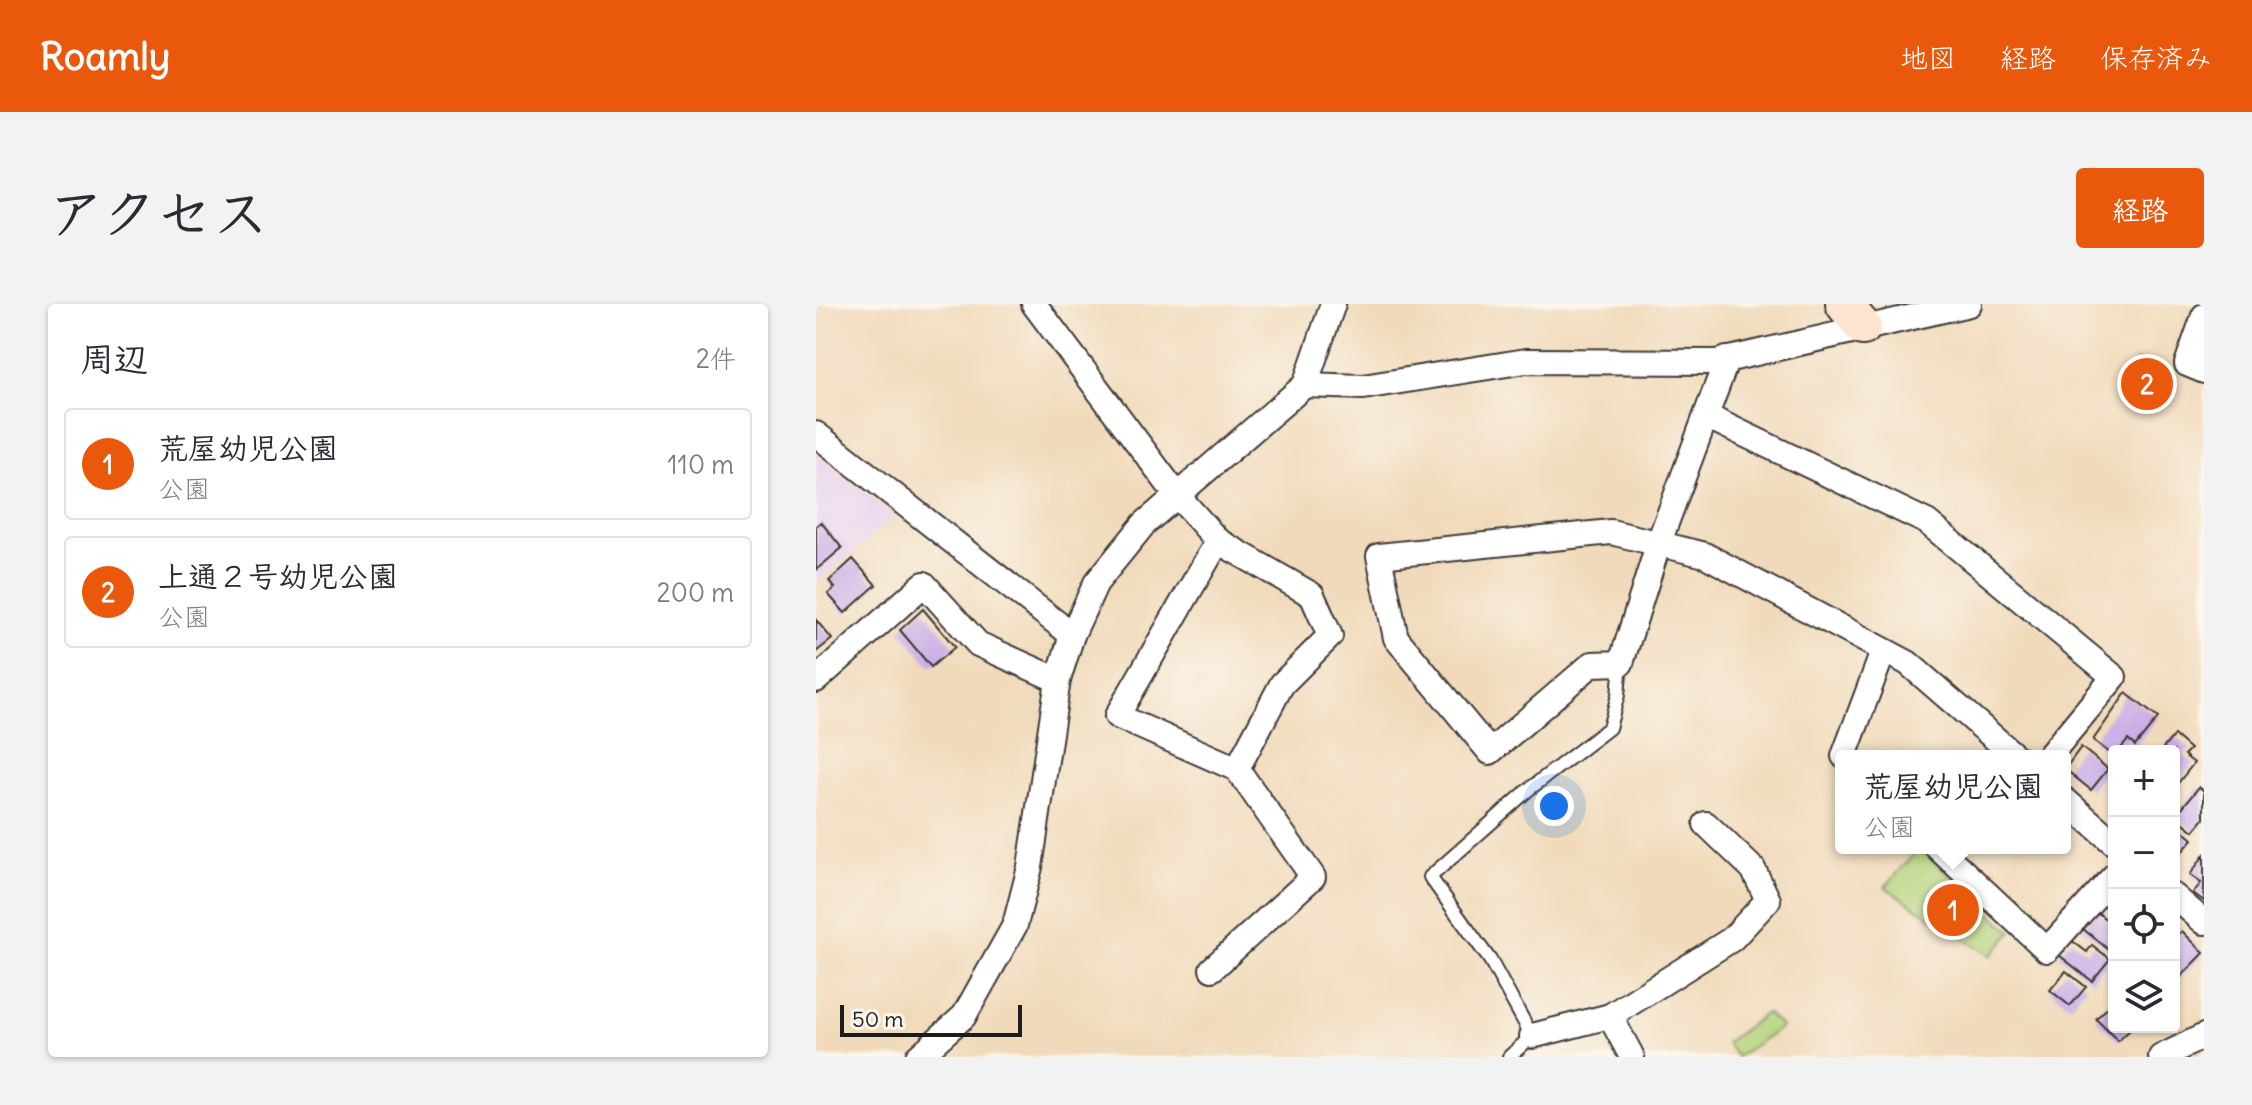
<!DOCTYPE html>
<html lang="ja">
<meta charset="utf-8">
<style>
:root{--surface:#fff;--page:#f2f2f3;--text:#2b2b33;--muted:#7c7c81;--line:#e1e1e2;--accent:#ea580c}
body{margin:0;font-family:Delius,"Klee One",sans-serif;background:var(--page);color:var(--text)}
.controls{position:absolute;right:24px;bottom:24px;display:grid;overflow:hidden;border-radius:8px;box-shadow:0 2px 6px #0004}
.controls button{width:72px;height:72px;display:grid;place-items:center;padding:0;border:0;border-bottom:2px solid var(--line);background:var(--surface);color:var(--text);font:40px sans-serif}
.scale{position:absolute;left:24px;bottom:20px;width:182px;box-sizing:border-box;padding-left:8px;border:4px solid #1c1c1c;border-top:0;font-size:22px;line-height:28px;white-space:nowrap;color:#1c1c1c;-webkit-text-stroke:6px #fbf7ec;paint-order:stroke}
.you{position:absolute;left:738px;top:502px;width:28px;height:28px;margin:-20px;border:6px solid #fff;border-radius:50%;background:#1a73e8;box-shadow:0 0 0 12px #1a73e833}
.badge{display:grid;place-items:center;width:52px;height:52px;border-radius:50%;background:var(--accent);color:#fff;font-size:26px;font-weight:700}
.pin{position:absolute;translate:-50% -50%;border:4px solid #fff;box-shadow:0 2px 8px #0006}
.popup{position:absolute;left:1019px;top:446px;width:236px;height:104px;box-sizing:border-box;display:grid;place-content:center;border-radius:8px;background:var(--surface);filter:drop-shadow(0 2px 6px #0005);font-size:26px;white-space:nowrap;color:var(--muted)}
.popup b{font-size:30px;color:var(--text)}
.popup::after{content:'';position:absolute;left:50%;top:100%;margin-left:-16px;border:16px solid transparent;border-top-color:var(--surface)}
.list{margin:0;padding:0;list-style:none}
h2{display:flex;justify-content:space-between;align-items:center;height:104px;margin:0;padding:0 32px;font-size:34px}
h2 small{font-size:26px;font-weight:400;color:var(--muted)}
.list li{display:grid;grid-template-columns:52px 1fr auto;gap:24px;align-items:center;box-sizing:border-box;height:112px;margin:0 16px 16px;padding:0 16px;border:2px solid var(--line);border-radius:8px}
.list b{display:block;font-size:30px;white-space:nowrap}
.list p{margin:0;font-size:26px;white-space:nowrap;color:var(--muted)}
.list em{font-size:26px;font-style:normal;color:var(--muted)}
.icon{flex:none;width:44px;height:44px;fill:none;stroke:currentColor;stroke-width:2;stroke-linecap:round;stroke-linejoin:round}
.map{position:relative;flex:none;width:1388px;height:753px;overflow:hidden;border-radius:8px}
header{display:flex;align-items:center;gap:48px;box-sizing:border-box;height:112px;padding:0 40px;background:var(--accent);color:#fff}
header strong{font-size:38px}
nav{display:flex;gap:44px;margin-inline-start:auto;font-size:28px}
.intro{display:flex;align-items:center;justify-content:space-between;box-sizing:border-box;height:192px;padding:0 48px}
h1{margin:0;font-size:56px}
.button{padding:20px 36px;border-radius:8px;background:var(--accent);color:#fff;font-size:28px;font-weight:700}
main{display:flex;gap:48px;padding:0 48px}
aside{flex:1;background:var(--surface);border-radius:8px;box-shadow:0 2px 6px #0004}
.map>svg:first-child{display:block}
</style>
<header>
<strong>Roamly</strong>
<nav><a>地図</a><a>経路</a><a>保存済み</a></nav>
</header>
<div class="intro"><h1>アクセス</h1><a class="button">経路</a></div>
<main>
<aside>
<h2>周辺<small>2件</small></h2>
<ul class="list">
<li><span class="badge">1</span><div><b>荒屋幼児公園</b><p>公園</p></div><em>110 m</em></li>
<li><span class="badge">2</span><div><b>上通２号幼児公園</b><p>公園</p></div><em>200 m</em></li>
</ul>
</aside>
<div class="map">
<svg width="1388" height="753" viewBox="0 0 1388 753">
<rect width="100%" height="100%" fill="#fbf7ec"/>
<filter id="ink" filterUnits="userSpaceOnUse"><feTurbulence type="fractalNoise" baseFrequency=".0125" numOctaves="2"/><feDisplacementMap in="SourceGraphic" scale="16" xChannelSelector="R" yChannelSelector="G"/><feConvolveMatrix kernelMatrix="1 2 1 2 8 2 1 2 1" color-interpolation-filters="sRGB"/></filter>
<filter id="wash" filterUnits="userSpaceOnUse"><feTurbulence type="fractalNoise" baseFrequency=".006" numOctaves="4" result="noise"/><feDisplacementMap in="SourceGraphic" scale="32" xChannelSelector="R" yChannelSelector="G"/><feGaussianBlur stdDeviation="1.8" result="paint"/><feColorMatrix in="noise" values="0 0 0 0 0 0 0 0 0 0 0 0 0 0 0 0 0 1.4 0 .05"/><feComposite in="paint" operator="in"/></filter>
<g filter="url(#wash)">
<rect width="100%" height="100%" fill="#f1dabb"/>
<!-- built -->
<polygon fill="#e7d2ef" points="0,150 79,213 0,279"/>
<!-- green -->
<g fill="#b4d37a" stroke="#68784b" stroke-width="2">
<polygon points="1321,57 1355,72 1338,105 1307,87"/>
<polygon points="1104,544 1196,628 1175,652 1069,583"/>
<polygon points="950,709 966,723 921,753 910,739"/>
</g>
<g id="blocks">
<!-- building -->
<g fill="#caafe6">
<polygon points="5,218 26,244 0,266 0,222"/>
<polygon points="37,255 60,281 29,309 12,290 19,284 13,277"/>
<polygon points="107,305 139,343 115,363 84,326"/>
<polygon points="0,316 16,335 0,348"/>
<polygon points="1310,389 1342,414 1319,442 1312,436 1303,447 1298,447 1298,452 1277,436"/>
<polygon points="1358,431 1374,445 1368,451 1378,459 1362,479 1358,476 1358,447 1345,447"/>
<polygon points="1265,443 1292,465 1275,486 1249,465"/>
<polygon points="1383,483 1388,487 1388,515 1378,527 1359,512"/>
<polygon points="1358,519 1377,535 1358,557"/>
<polygon points="1388,551 1388,597 1377,589 1385,579 1374,571"/>
<polygon points="1280,607 1298,622 1298,650 1266,624"/>
<polygon points="1366,627 1388,649 1358,680 1358,635"/>
<polygon points="1255,636 1271,648 1276,641 1294,655 1276,677 1243,651"/>
<polygon points="1250,667 1270,683 1254,702 1234,686"/>
<polygon points="1298,697 1298,723 1317,723 1302,737 1280,715"/>
</g>
</g>
</g>
<g filter="url(#ink)">
<use href="#blocks" fill-opacity="0" stroke="#3c3834" stroke-width="2"/>
<g fill="none" stroke-linecap="round" stroke-linejoin="round">
<defs>
<polyline id="lane" points="693,753 716,732 674,656 614,573 712,486 793,424 802,391 805,359"/>
<g id="street">
<polyline points="218,0 360,190 402,237 496,291 514,332 466,380 421,465 301,412 402,237"/>
<polyline points="1388,12 1371,60 1388,67"/>
<polyline points="911,55 843,238 805,359 776,360 674,448 580,334 563,252 795,228 889,251 1092,359 1199,452"/>
<polyline points="489,81 547,83 710,57 901,58 1153,0"/>
<polyline points="890,112 1111,218 1298,373 1233,452"/>
<polyline points="0,130 256,331"/>
<polyline points="0,376 108,280 162,340 242,376"/>
<polyline points="1028,452 1067,348"/>
<polyline points="1249,496 1298,539"/>
<polyline points="1122,544 1231,646 1298,572"/>
<polyline points="1358,592 1388,618"/>
<polyline points="396,665 497,573 421,465"/>
<polyline points="794,712 816,753"/>
<polyline points="716,732 794,712 916,635 952,596 937,565 890,520"/>
<polyline points="102,753 148,712 199,621 214,563 242,376 256,331 280,279 328,220 489,81 517,0"/>
<polyline points="1345,753 1388,732"/>
</g>
<polyline id="secondary" points="1028,0 1047,23"/>
</defs>
<!-- lane casing -->
<use href="#lane" stroke="#3c3834" stroke-width="16"/>
<!-- street casing -->
<use href="#street" stroke="#3c3834" stroke-width="28"/>
<!-- secondary casing -->
<use href="#secondary" stroke="#3c3834" stroke-width="40"/>
<!-- lane -->
<use href="#lane" stroke="#fff" stroke-width="12"/>
<!-- street -->
<use href="#street" stroke="#fff" stroke-width="24"/>
<!-- secondary -->
<use href="#secondary" stroke="#fde4d0" stroke-width="36"/>
</g>
</g>
</svg>
<div class="controls">
<button>+</button>
<button>−</button>
<button><svg class="icon" aria-label="locate" viewBox="0 0 24 24"><circle cx="12" cy="12" r="6"/><path d="M12 2v4M12 18v4M2 12h4M18 12h4"/></svg></button>
<button><svg class="icon" aria-label="layers" viewBox="0 0 24 24"><path d="M12 4l9 5-9 5-9-5zM3 14l9 5 9-5"/></svg></button>
</div>
<div class="scale">50 m</div>
<div class="you"></div>
<div class="pin badge" style="left:1137px;top:606px">1</div>
<div class="popup"><b>荒屋幼児公園</b>公園</div>
<div class="pin badge" style="left:1331px;top:80px">2</div>
</div>
</main>
